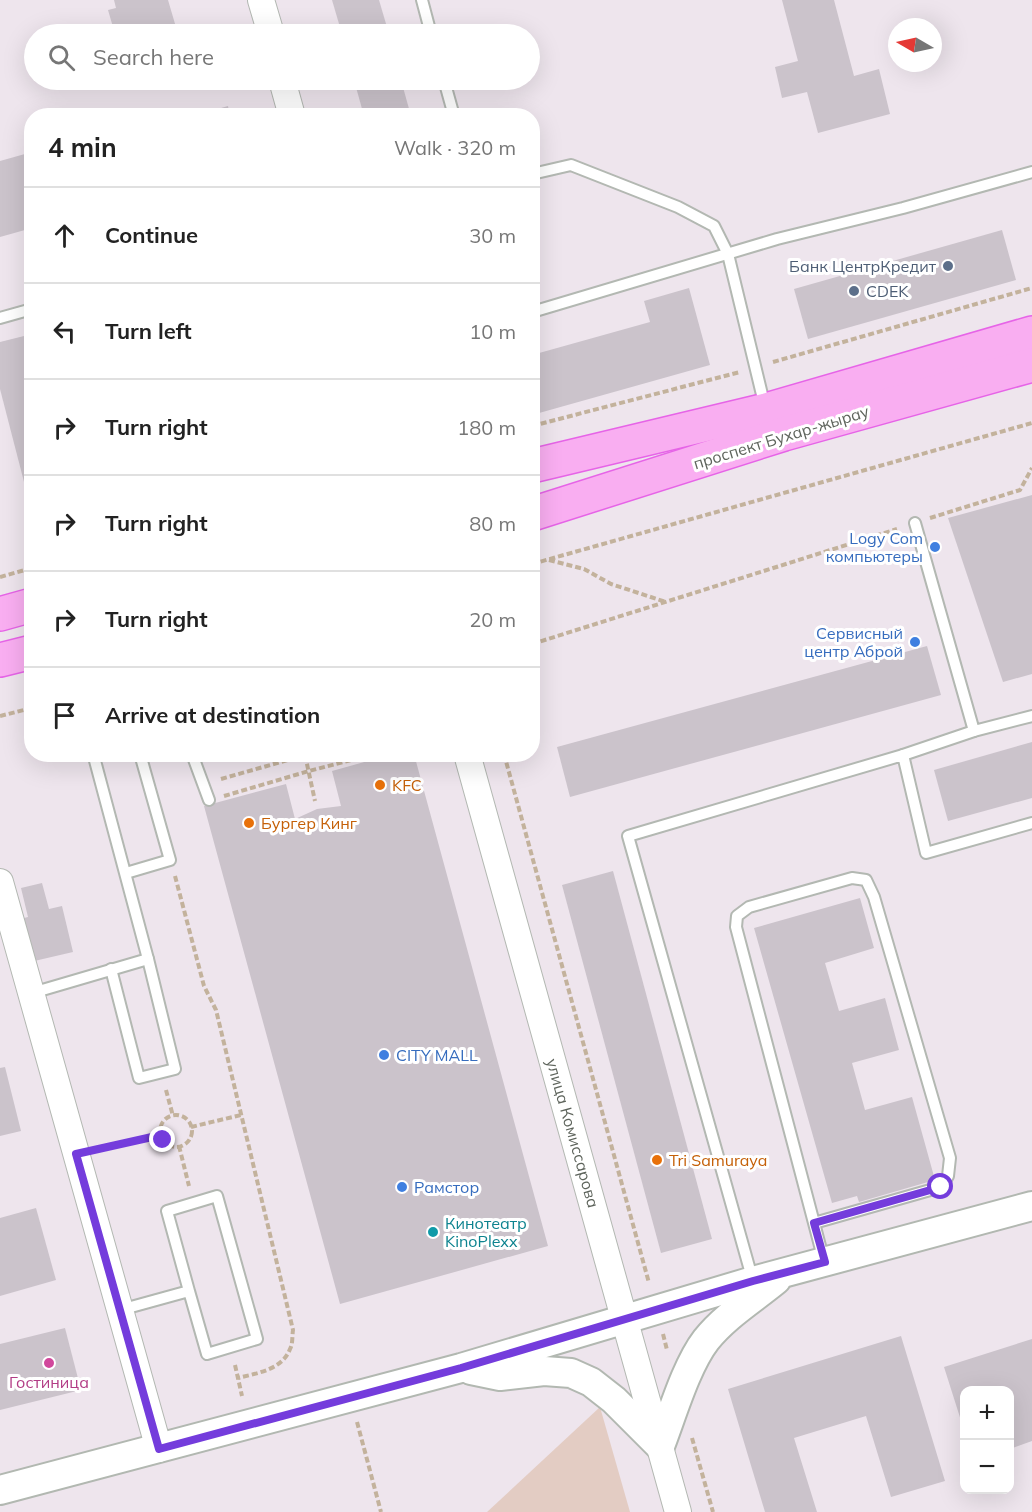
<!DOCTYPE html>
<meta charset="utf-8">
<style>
:root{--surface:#fff;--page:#f6f6f6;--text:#222;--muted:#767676;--line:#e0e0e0}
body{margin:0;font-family:Mulish,sans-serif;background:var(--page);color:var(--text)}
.controls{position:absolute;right:18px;bottom:18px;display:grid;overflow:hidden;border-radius:12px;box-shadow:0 6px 24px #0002}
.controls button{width:54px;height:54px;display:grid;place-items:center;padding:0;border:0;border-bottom:2px solid var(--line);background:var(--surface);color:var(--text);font:30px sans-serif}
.compass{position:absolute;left:888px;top:18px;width:54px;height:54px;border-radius:50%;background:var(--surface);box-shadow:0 6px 24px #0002;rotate:279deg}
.stop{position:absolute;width:18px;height:18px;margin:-14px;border:4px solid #743cdc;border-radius:50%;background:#fff}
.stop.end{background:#743cdc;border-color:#fff;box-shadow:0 2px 6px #0008}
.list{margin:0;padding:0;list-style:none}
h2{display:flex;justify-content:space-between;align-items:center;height:78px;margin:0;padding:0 24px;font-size:26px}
h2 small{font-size:20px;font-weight:400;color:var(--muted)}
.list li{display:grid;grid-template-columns:39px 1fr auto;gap:18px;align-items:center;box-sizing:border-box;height:96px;padding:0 24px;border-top:2px solid var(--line)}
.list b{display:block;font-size:22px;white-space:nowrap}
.list em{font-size:20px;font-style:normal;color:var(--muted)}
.icon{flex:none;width:33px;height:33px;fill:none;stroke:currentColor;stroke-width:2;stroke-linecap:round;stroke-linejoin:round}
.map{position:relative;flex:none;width:1032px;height:1512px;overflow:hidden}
.search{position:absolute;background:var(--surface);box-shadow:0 6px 24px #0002;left:24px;top:24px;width:516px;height:66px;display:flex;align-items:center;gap:15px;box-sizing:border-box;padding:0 21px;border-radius:33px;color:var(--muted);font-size:22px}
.panel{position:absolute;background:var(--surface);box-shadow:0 6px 24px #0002;left:24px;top:108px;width:516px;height:654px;border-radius:24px}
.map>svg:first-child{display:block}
</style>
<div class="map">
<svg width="1032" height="1512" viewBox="0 0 1032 1512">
<rect width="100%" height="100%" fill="#eee5ed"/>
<!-- green -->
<polygon fill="#e3ccc3" points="600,1407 630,1512 487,1512"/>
<!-- building -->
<g fill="#cbc3cb">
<polygon points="114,0 168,0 178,34 115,34 108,10 116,8"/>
<polygon points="332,0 379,0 389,34 342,34"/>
<polygon points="782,0 834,0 854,76 879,69 890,114 818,133 807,92 782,98 775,67 798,61"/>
<polygon points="354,80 401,80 411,116 364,116"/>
<polygon points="228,106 230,116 197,116 197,115"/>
<polygon points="32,152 32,228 0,237 0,161"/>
<polygon points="1002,230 1016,280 808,339 794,289"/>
<polygon points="689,288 710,365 532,415 532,355 650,322 644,301"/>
<polygon points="32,334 32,509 31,509 0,389 0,342"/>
<polygon points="1032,495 1032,674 1003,682 948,518"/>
<polygon points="927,646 941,695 570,797 557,747"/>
<polygon points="1032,742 1032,798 948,821 934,770"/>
<polygon points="393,754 414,754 548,1246 340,1304 204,806 286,784 295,819 317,809 341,806 332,771"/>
<polygon points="613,871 712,1239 661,1253 562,885"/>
<polygon points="42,883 49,909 62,906 73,952 30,962 20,919 28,917 21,888"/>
<polygon points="860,898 874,948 825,963 839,1011 885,998 899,1050 852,1063 865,1110 912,1097 935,1180 859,1202 857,1196 832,1203 754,928"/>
<polygon points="5,1067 21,1131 0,1136 0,1068"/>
<polygon points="36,1208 56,1280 0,1296 0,1218"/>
<polygon points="65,1328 81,1390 0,1410 0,1344"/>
<polygon points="901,1336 945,1481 891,1497 866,1416 794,1438 817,1512 765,1512 728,1389"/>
<polygon points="1032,1339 1032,1441 1010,1449 1010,1390 964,1390 964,1430 944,1367"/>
</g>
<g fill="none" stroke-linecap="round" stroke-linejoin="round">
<defs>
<g id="service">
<polyline points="422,0 431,34"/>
<polyline points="444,80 454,116"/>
<polyline points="532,174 571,165 678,207 714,226 728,254 765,407"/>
<polyline points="532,312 777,239 903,208 1032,172"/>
<polyline points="0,318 32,309"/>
<polyline points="915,523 974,731 1032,716"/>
<polyline points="192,754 209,800"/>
<polyline points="903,755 974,731"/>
<polyline points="126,873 170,860 140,754"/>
<polyline points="111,969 139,1078 175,1069 148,959"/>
<polyline points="32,993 148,959 94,757 106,754"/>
<polyline points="814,1223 941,1187 948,1176 950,1158 874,897 866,880 852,878 749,907 737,916 736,927 824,1261"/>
<polyline points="753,1281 628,836 903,755 926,853 1032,823"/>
<polyline points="120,1310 189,1291 167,1211 217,1196 257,1339 207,1354 189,1291"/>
</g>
<g id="tertiary">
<polyline points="261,0 271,34"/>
<polyline points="282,80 292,116"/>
<polyline points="467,754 678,1512"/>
<polyline points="0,882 159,1449"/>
</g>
<g id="secondary">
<path d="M471 1370 500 1376 544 1371 571 1373 591 1382 614 1400 660 1446C672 1415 686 1366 706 1340 725 1316 753 1299 776 1280"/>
<polyline points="0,1490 461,1368 753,1281 1032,1206"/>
</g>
<g id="primary">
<polyline points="532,466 766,410 1032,333"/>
<polyline points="532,514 784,434 1032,365"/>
<polyline points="0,614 32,605"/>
<polyline points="0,660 32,652"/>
</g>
</defs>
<!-- service casing -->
<use href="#service" stroke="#b3b8b2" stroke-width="14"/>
<!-- tertiary casing -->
<use href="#tertiary" stroke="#b3b8b2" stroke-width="28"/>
<!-- secondary casing -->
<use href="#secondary" stroke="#b2b8b1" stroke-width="32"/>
<!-- primary casing -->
<use href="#primary" stroke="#e664e7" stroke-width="36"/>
<!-- path -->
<g stroke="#c3b29c" stroke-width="4" stroke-dasharray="6 3" stroke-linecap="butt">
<polyline points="773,362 1032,288"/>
<polyline points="532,426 740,372"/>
<polyline points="930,518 1020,490 1032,468"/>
<polyline points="549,560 584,569 611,584 666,602"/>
<polyline points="532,564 1032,423"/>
<polyline points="0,577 32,568"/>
<polyline points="532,644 897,529"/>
<polyline points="0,716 32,708"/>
<polyline points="504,754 649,1283"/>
<polyline points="305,755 315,801"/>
<polyline points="221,779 309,754"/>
<polyline points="224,796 309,771 374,754"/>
<path d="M175 876 204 986 216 1010 293 1330C292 1336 293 1344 290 1349 282 1370 257 1373 238 1378"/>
<polyline points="166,1090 173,1116"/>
<circle cx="176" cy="1131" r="16"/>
<polyline points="191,1127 241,1115"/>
<polyline points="179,1146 189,1186"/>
<polyline points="100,1149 161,1135"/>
<polyline points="663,1334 667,1350"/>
<polyline points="235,1365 242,1396"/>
<polyline points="357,1422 381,1512"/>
<polyline points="692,1438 713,1512"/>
</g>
<!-- service -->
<use href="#service" stroke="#fff" stroke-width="10"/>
<!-- tertiary -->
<use href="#tertiary" stroke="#fff" stroke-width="26"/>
<!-- secondary -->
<use href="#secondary" stroke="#fff" stroke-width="28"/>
<!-- primary -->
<use href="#primary" stroke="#f9aef1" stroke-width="33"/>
</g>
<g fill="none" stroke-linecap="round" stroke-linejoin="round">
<!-- route -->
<polyline stroke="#743cdc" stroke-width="8" points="163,1140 161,1135 76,1154 159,1449 461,1368 753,1281 825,1262 814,1223 941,1187"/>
</g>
<!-- markers -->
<g fill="#5c6f8a" stroke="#fff" stroke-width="2">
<circle cx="948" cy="266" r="6"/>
<circle cx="854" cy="291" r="6"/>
</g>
<g fill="#3f7fe0" stroke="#fff" stroke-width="2">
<circle cx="935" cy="547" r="6"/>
<circle cx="915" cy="642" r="6"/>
<circle cx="384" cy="1055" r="6"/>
<circle cx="402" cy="1187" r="6"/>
</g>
<g fill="#e8710a" stroke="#fff" stroke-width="2">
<circle cx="380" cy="785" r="6"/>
<circle cx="249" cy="823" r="6"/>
<circle cx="657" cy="1160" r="6"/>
</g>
<circle fill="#0f9aa8" stroke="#fff" stroke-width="2" cx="433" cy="1232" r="6"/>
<circle fill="#d1479c" stroke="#fff" stroke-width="2" cx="49" cy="1363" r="6"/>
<g text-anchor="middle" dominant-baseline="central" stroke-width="6" stroke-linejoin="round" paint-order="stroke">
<!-- service labels -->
<g font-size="16" fill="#4e5e75" stroke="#fff" text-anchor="end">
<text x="936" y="266">Банк ЦентрКредит</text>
<text x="866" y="291" text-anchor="start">CDEK</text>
</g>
<!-- street labels -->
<g font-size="16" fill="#5e645c" stroke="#fff">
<text transform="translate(781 437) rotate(-17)">проспект Бухар-жырау</text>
<text transform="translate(573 1133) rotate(74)">улица Комиссарова</text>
</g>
<!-- shop labels -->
<g font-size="16" fill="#366cbe" stroke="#fff" text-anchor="end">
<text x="923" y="538">Logy Com<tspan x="923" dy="18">компьютеры</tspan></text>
<text x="903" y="633">Сервисный<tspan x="903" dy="18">центр Аброй</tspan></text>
<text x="396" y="1055" text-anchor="start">CITY MALL</text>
<text x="414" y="1187" text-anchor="start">Рамстор</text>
</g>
<!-- food labels -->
<g font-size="16" fill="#c56008" stroke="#fff" text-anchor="start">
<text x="392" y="785">KFC</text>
<text x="261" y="823">Бургер Кинг</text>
<text x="669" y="1160">Tri Samuraya</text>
</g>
<!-- culture labels -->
<g font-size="16" fill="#0d838f" stroke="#fff" text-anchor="start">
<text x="445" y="1223">Кинотеатр<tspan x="445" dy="18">KinoPlexx</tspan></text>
</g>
<!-- hotel labels -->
<g font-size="16" fill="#b23c85" stroke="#fff">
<text x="49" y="1382">Гостиница</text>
</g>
</g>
</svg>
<div class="controls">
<button>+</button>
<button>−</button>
</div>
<svg class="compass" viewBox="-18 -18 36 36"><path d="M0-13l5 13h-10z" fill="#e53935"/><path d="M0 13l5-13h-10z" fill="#767676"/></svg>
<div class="stop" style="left:941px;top:1187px"></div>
<div class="stop end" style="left:163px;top:1140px"></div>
<div class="search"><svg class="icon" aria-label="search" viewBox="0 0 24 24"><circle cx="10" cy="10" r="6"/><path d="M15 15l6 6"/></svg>Search here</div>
<section class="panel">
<h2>4 min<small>Walk · 320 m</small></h2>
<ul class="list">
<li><svg class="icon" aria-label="ahead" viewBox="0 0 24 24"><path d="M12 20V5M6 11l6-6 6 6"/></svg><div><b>Continue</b></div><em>30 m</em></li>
<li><svg class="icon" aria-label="left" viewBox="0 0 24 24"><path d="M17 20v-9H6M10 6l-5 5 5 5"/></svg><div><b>Turn left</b></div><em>10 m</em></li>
<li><svg class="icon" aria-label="right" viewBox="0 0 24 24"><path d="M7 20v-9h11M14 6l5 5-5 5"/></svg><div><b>Turn right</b></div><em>180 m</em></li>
<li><svg class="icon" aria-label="right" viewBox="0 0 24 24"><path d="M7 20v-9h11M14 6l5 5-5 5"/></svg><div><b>Turn right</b></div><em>80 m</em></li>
<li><svg class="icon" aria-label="right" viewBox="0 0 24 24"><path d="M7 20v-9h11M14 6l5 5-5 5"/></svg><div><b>Turn right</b></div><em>20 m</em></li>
<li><svg class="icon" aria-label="arrive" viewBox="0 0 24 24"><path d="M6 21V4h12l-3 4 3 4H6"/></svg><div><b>Arrive at destination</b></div></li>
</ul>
</section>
</div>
